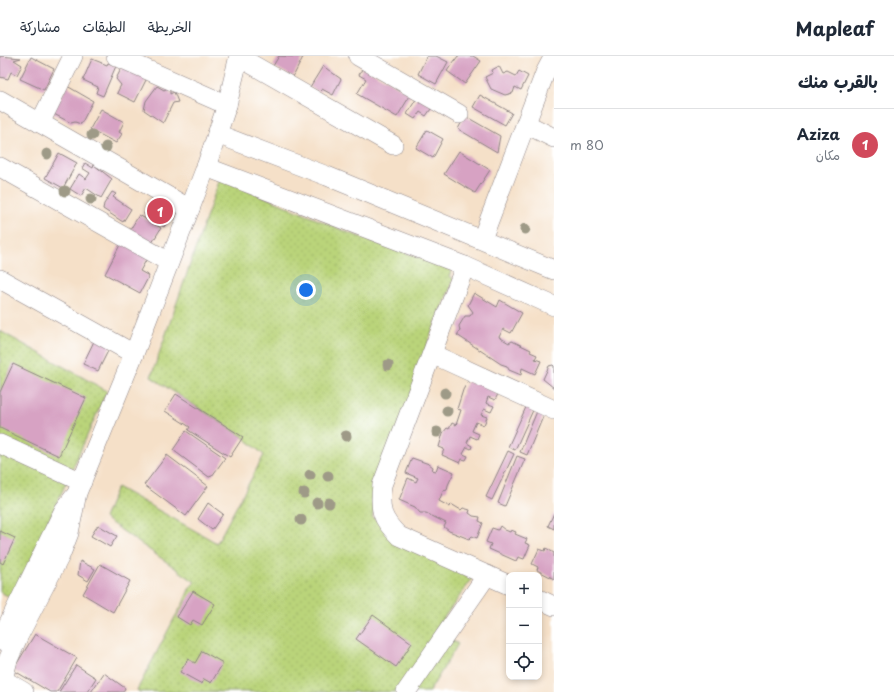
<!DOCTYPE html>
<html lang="ar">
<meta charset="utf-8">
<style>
:root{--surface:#fff;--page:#f6f6f7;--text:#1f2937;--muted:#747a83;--line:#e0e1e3;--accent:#d1495b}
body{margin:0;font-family:"Playpen Sans","Playpen Sans Arabic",sans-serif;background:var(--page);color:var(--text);direction:rtl}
.controls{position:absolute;right:12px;bottom:12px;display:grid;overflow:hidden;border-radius:8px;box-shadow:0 2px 6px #0003}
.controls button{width:36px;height:36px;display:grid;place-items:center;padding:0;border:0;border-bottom:1px solid var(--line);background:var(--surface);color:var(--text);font:20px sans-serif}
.you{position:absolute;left:306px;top:234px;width:14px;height:14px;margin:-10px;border:3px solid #fff;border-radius:50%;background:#1a73e8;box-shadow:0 0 0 6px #1a73e833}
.badge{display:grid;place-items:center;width:26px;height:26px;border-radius:50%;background:var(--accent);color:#fff;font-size:13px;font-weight:700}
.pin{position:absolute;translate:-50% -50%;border:2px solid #fff;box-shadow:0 1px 4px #0006}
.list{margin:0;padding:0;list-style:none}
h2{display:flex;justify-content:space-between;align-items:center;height:52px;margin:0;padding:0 16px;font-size:17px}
h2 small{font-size:13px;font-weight:400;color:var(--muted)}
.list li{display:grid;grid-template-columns:26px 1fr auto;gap:12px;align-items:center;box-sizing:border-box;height:72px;padding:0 16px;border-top:1px solid var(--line)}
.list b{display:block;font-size:15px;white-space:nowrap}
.list p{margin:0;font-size:13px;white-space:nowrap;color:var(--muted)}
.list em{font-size:13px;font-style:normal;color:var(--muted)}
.icon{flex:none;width:22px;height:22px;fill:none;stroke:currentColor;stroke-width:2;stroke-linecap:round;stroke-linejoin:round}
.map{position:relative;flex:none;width:554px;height:636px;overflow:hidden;direction:ltr}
header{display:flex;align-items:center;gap:24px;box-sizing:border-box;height:56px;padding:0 20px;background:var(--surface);border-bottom:1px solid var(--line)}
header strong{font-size:19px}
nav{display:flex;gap:22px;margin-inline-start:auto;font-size:14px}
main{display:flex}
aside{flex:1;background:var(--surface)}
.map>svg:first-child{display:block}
</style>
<header>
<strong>Mapleaf</strong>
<nav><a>الخريطة</a><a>الطبقات</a><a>مشاركة</a></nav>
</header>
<main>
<aside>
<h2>بالقرب منك<small></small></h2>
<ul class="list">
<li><span class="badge">1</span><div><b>Aziza</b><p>مكان</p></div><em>80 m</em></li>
</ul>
</aside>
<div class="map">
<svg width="554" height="636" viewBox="0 0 554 636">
<defs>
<pattern id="grass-dots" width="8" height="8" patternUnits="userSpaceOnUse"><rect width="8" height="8" fill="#bad47a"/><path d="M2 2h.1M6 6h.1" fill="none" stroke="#a0b66a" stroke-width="1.8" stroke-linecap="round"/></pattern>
</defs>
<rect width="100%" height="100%" fill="#fff"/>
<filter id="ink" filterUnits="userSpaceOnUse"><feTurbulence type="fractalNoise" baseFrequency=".025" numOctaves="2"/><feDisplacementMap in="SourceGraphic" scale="8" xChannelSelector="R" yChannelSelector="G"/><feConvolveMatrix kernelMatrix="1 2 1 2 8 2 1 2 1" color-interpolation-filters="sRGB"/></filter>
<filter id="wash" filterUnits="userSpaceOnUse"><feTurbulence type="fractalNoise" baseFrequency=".012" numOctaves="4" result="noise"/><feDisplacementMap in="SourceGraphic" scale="16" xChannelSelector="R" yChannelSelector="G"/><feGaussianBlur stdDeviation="0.9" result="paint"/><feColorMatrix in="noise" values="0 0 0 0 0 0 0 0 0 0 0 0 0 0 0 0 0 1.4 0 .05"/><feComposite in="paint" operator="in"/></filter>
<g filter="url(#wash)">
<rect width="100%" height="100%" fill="#f5e0c8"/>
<!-- grass -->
<g fill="url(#grass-dots)" stroke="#6e7b5a">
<polygon points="220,122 349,177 452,213 449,220 454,223 429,283 372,461 472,523 435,574 458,588 429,636 139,636 137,634 175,561 183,548 190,531 195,526 104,462 117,431 217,487 264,399 243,381 151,321"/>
<polygon points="0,275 107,335 14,543 0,536"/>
</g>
<g id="blocks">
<!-- building -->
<g fill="#d7a2c3">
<polygon points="0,0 21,2 14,4 22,9 17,19 11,16 8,23 0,21"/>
<polygon points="279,0 303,1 293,21 273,10"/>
<polygon points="427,0 436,0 448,6 436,28 418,18"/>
<polygon points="458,0 473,0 481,5 465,28 447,15"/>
<polygon points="31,1 54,13 44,34 20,23"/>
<polygon points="92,3 107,9 108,7 116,10 103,40 96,37 98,31 83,24"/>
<polygon points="124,7 148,20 135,46 117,37 121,29 116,23"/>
<polygon points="323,10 341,23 333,39 322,33 319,36 310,31"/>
<polygon points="499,10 503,18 508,16 516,20 519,15 528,20 521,34 515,31 513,37 505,39 491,33 485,21 493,17 492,14"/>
<polygon points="363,11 411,38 397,61 357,38 366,23 359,19"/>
<polygon points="67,30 93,45 81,68 75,66 71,67 52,57"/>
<polygon points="157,30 164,34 170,31 170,38 174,36 178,46 173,47 163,67 144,54 146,45"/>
<polygon points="480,39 512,57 505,69 473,51"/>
<polygon points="418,40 433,50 426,60 420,56 415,63 407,58"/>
<polygon points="101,53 124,66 119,76 122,78 116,87 90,73"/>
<polygon points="465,60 500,80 497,96 458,73"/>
<polygon points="427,74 443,83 433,102 416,92"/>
<polygon points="459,95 490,114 475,137 444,118"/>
<polygon points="59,97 77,107 63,132 45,122"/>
<polygon points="85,107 93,112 94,109 112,123 101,142 86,132 81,140 70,133 79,118 86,123 90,117 82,112"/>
<polygon points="112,136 116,138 113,141 131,153 123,166 103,153 104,148"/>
<polygon points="156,139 177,152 164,171 144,158 151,147 155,150 156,148 152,145"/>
<polygon points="139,159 161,172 152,187 130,174"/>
<polygon points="122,185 149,199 140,215 149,220 140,237 105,218"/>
<polygon points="474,237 497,251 500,244 522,257 511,277 503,273 499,281 509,287 512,285 531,294 530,296 537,299 535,303 541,305 535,318 522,312 521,319 509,314 507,310 501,308 457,279 460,275 459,270 465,260 470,260 473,256 468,249"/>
<polygon points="97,279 112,287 98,315 83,308"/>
<polygon points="13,308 86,342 59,400 0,372 0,336"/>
<polygon points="553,309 554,310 554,332 543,323 549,310"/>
<polygon points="474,320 498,338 495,344 488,341 486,347 494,350 491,356 484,353 481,359 487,361 484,369 476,366 472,375 479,378 477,383 470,380 467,387 472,390 471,393 467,391 463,398 468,400 466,404 462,403 460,407 442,399 444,393 439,391 443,377 447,372 449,373 452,367 456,369 461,354 457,353 463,334 468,325 471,327"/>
<polygon points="176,338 243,381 230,401 188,374 190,371 165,355"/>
<polygon points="527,349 534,352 515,394 508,391"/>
<polygon points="538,353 545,356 527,399 520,396"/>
<polygon points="186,375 225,402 212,420 209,421 173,394"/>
<polygon points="508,395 514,398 492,444 486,441"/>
<polygon points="167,399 208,430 186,460 144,429"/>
<polygon points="517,400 525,403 505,450 498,447"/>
<polygon points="412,402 429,408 433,411 432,414 436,415 438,409 454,416 448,429 447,434 443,435 439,445 450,451 451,448 461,454 463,452 470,454 469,457 473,460 480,461 479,465 483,467 477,482 472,480 469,483 449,475 444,471 446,467 426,457 420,457 415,451 399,444 408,422 416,426 418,422 406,417"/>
<polygon points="208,447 223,458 212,474 198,463"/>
<polygon points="554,457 554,473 548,470"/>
<polygon points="98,469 117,480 110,491 91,480"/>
<polygon points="500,470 505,474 510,476 511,474 516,476 515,478 527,483 525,487 530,489 524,503 518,501 516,505 489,493 491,488 486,486 492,472 498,474"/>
<polygon points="0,475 15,482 3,508 0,506"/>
<polygon points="546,492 554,497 554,523 537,514 538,511 532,508 539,493 545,495"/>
<polygon points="80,505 95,513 88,525 78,519"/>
<polygon points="100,508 130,525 113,556 83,538"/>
<polygon points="193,535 215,548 202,569 193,564 190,569 177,561"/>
<polygon points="373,559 412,587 396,611 356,583"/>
<polygon points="35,578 77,602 57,636 50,636 13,614"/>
<polygon points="202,595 223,607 211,627 204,623 202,628 180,616 188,603 195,607"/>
<polygon points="76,609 96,622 87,636 59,636"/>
<polygon points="104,617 125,632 123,636 91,636"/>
</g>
</g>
</g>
<g filter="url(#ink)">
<use href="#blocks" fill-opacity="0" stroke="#8c8182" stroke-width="1"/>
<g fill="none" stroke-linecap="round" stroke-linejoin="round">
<defs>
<g id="minor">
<polyline points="116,0 227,49"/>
<polyline points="358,0 459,58"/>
<polyline points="239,1 393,89"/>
<polyline points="0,44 190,153"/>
<polyline points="40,67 73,0"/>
<polyline points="526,68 554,82"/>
<polyline points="217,78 327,120 554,214"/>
<polyline points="0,111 169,206"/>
<polyline points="206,111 465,210 554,250"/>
<polyline points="482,183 545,17 554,0"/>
<path d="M465 210 382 429C379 453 381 463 399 480L509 529"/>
<polyline points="0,223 134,298"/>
<polyline points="432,298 554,354"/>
<polyline points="0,388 82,426"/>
<polyline points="539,543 554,550"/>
<polyline points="0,585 64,454 74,441"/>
<polyline points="2,623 24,636"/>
<polyline points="0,635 8,604 19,579 60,500 69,477 77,437 134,298 206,111 227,49 239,0"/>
<polyline points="406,636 487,519"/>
</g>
</defs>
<!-- minor casing -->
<use href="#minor" stroke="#8c8182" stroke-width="20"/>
<!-- minor -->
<use href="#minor" stroke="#fff" stroke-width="19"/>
</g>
<!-- trees -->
<g fill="#9e9a87">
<circle cx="92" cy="79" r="5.5"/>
<circle cx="106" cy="91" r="5.5"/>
<circle cx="47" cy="98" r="5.5"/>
<circle cx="65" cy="135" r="5.5"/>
<circle cx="91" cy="143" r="5.5"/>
<circle cx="525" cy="173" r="5.5"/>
<circle cx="388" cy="309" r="5.5"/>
<circle cx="445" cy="337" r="5.5"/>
<circle cx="447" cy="355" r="5.5"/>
<circle cx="437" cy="376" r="5.5"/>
<circle cx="346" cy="380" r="5.5"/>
<circle cx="310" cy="419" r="5.5"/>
<circle cx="328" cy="420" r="5.5"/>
<circle cx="304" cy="437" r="5.5"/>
<circle cx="317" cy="447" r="5.5"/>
<circle cx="329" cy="447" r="5.5"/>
<circle cx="301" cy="464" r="5.5"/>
</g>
</g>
</svg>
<div class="controls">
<button>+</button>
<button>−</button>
<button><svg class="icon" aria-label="locate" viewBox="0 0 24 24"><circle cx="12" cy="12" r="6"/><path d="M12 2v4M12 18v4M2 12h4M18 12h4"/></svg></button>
</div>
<div class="you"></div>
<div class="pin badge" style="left:160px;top:155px">1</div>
</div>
</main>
